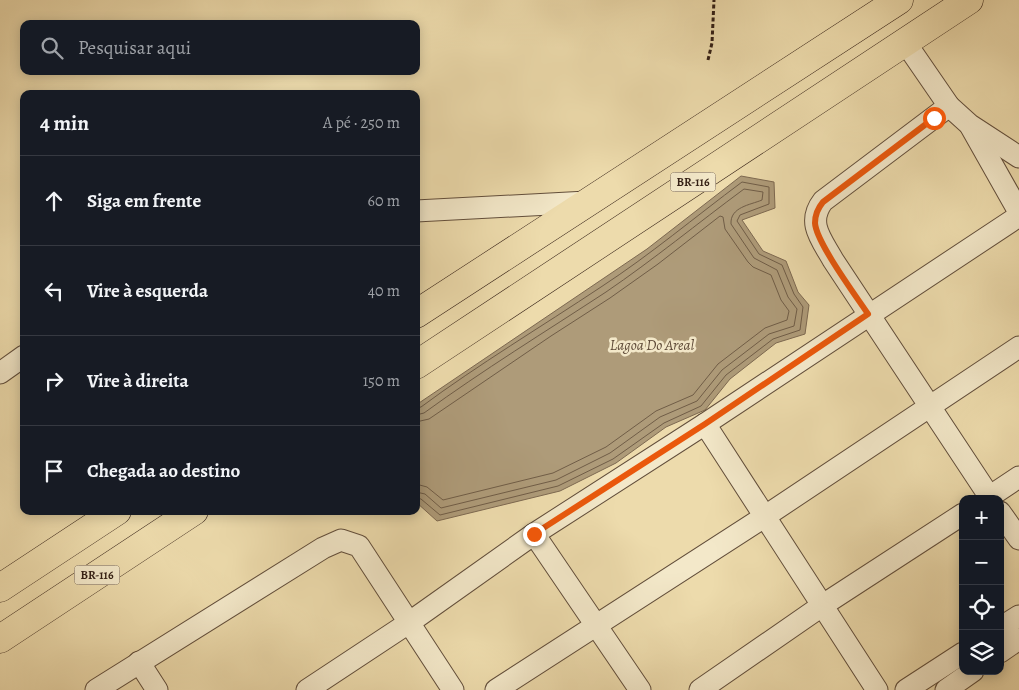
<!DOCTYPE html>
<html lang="pt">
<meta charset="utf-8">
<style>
:root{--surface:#171b24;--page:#20242c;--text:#f1f3f6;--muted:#9ea1a6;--line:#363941}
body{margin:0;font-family:Alegreya,serif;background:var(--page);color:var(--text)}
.controls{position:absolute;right:15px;bottom:15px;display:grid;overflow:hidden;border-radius:10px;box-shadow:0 2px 12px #0003}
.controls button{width:45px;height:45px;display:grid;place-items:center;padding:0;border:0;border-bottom:1px solid var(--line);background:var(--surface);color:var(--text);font:25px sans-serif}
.stop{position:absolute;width:15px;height:15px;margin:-11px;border:4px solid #ea580c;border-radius:50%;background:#fff}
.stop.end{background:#ea580c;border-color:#fff;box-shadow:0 1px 5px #0008}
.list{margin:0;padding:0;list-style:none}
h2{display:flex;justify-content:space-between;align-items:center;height:65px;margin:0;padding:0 20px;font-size:21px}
h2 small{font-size:16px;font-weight:400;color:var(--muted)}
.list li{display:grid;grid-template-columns:32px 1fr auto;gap:15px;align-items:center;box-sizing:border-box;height:90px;padding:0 20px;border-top:1px solid var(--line)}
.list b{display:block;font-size:19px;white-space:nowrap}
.list em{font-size:16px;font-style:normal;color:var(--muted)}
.icon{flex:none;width:28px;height:28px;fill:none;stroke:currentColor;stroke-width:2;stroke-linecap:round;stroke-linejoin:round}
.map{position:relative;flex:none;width:1019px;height:690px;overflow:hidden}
.search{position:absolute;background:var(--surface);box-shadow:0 2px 12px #0003;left:20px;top:20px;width:400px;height:55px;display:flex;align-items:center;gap:12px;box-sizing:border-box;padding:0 18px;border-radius:10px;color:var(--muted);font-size:19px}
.panel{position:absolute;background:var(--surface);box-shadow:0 2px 12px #0003;left:20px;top:90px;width:400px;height:425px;border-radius:10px}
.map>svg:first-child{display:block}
</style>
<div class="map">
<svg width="1019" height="690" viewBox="0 0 1019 690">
<rect width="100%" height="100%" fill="#eddbac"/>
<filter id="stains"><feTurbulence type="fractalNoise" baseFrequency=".004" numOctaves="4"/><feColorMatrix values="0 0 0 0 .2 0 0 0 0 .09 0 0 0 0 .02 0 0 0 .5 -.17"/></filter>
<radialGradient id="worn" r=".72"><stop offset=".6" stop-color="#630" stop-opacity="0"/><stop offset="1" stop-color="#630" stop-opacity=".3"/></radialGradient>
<!-- water -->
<polygon fill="#ae9b79" stroke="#7d6951" points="741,176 774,182 775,208 742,220 763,251 786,261 798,292 809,305 805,334 776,343 730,379 705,410 666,427 616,463 560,491 437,521 416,502 416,405 647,249"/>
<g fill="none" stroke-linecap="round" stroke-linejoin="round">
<!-- shore -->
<g stroke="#705d47" stroke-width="1">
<path d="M416 408 421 407C479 364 541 327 601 287 650 255 695 217 742 182L769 187V204L740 215 737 221 759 254 782 265 794 294 803 307 800 330 773 339 726 375 701 406 664 423 613 459 558 486 440 515 421 499 416 498"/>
<path d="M416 415 424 413C483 370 545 332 606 292 653 260 698 223 744 189L763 192 762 200C750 205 730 207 731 224L754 258 777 270 788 297 797 309 794 326 769 334 722 370 697 401 660 417 610 453 556 480 441 508 425 494 416 492"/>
<polyline points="416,422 429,419 551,336 610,298 658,264 720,216 723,217 725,229 748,262 753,267 771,275 781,300 789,311 787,320 765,328 718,364 693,395 656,411 606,447 553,473 443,500 427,487 416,484"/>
</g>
<defs>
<g id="minor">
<polyline points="905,42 949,106 970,125 1019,157"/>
<path d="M949 106 823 201C806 223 822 240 833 260L991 499"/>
<polyline points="971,127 1019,212"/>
<polyline points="416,211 587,202"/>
<polyline points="0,373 24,356"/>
<polyline points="705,424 877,690"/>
<polyline points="986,499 1019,477"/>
<polyline points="1000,512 1019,539"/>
<polyline points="534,534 640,690"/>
<polyline points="1000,628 1019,616"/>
<polyline points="1000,652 1019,639"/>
<polyline points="139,662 157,690"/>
<polyline points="96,690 323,548 341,540 359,546 453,690"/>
<polyline points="307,690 410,622 534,534 705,424 1019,216"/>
<polyline points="496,690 764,517 1019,347"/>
<polyline points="700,690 823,605 963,514"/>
<polyline points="906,690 963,653"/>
<polyline points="946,690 973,671"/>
</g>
<g id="trunk">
<polyline points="416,314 899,0"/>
<polyline points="416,365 969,0"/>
<polyline points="0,588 117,511"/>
<polyline points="0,639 194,511"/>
</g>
</defs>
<!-- minor casing -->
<use href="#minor" stroke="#624e3b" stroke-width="23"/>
<!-- trunk casing -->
<use href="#trunk" stroke="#331f15" stroke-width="29"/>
<!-- path -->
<polyline stroke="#331f15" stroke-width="3" stroke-dasharray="4 2.5" stroke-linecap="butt" points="708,60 712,43 714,0"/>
<!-- minor -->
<use href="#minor" stroke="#f3e8c9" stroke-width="21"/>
<!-- trunk -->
<use href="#trunk" stroke="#eddbac" stroke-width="28"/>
</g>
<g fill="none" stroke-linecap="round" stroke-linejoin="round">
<!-- route -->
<path stroke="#ea580c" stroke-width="6" d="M534 534 705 424 868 314C856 296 816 242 815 223 815 214 818 208 823 202L934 118"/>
</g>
<g text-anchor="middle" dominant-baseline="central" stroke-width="5" stroke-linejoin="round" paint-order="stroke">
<!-- shield labels -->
<g fill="#f3e8c9" stroke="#6d5b4b" stroke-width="1">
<rect x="670.5" y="172.5" width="45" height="19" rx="4"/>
<rect x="74.5" y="565.5" width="45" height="19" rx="4"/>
</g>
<g font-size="12" font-weight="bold" fill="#331f15">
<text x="693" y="182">BR-116</text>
<text x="97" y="575">BR-116</text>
</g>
<!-- water labels -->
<g font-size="15" font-style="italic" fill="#5e4a38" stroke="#f3e8c9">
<text x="652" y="345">Lagoa Do Areal</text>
</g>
</g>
<rect width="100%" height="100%" filter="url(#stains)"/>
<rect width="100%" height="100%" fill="url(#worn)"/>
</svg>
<div class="controls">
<button>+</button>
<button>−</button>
<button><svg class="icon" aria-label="locate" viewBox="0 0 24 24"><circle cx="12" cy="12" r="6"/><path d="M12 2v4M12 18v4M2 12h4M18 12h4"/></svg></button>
<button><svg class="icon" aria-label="layers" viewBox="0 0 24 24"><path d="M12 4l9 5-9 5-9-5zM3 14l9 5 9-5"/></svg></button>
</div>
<div class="stop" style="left:934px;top:118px"></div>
<div class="stop end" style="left:534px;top:534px"></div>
<div class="search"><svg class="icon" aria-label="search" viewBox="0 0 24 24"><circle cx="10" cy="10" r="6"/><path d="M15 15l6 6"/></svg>Pesquisar aqui</div>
<section class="panel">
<h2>4 min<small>A pé · 250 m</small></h2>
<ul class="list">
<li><svg class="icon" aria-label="ahead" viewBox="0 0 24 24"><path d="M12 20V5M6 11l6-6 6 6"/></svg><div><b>Siga em frente</b></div><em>60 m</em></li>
<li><svg class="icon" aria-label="left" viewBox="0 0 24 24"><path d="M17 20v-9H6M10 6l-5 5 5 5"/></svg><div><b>Vire à esquerda</b></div><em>40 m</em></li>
<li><svg class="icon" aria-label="right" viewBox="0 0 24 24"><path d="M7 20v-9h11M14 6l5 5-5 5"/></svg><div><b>Vire à direita</b></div><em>150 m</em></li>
<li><svg class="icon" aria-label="arrive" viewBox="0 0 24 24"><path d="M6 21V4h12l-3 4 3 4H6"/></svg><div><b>Chegada ao destino</b></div></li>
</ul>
</section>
</div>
